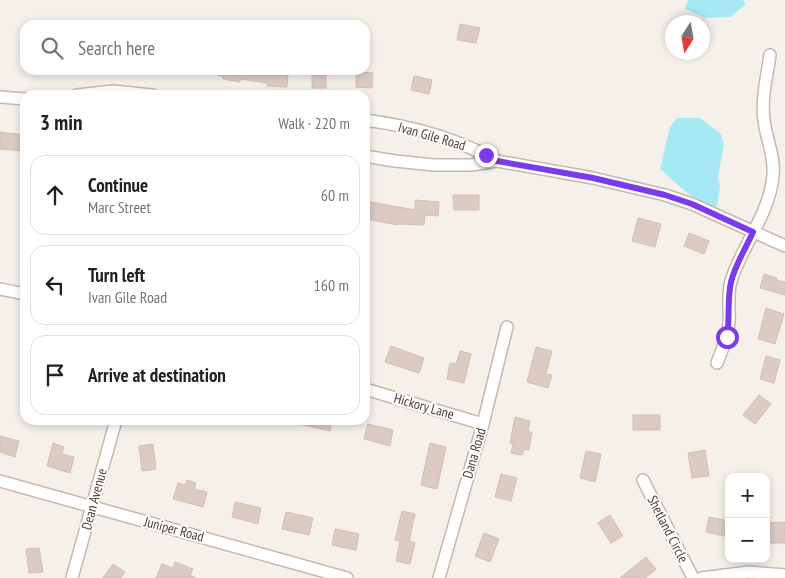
<!DOCTYPE html>
<meta charset="utf-8">
<style>
:root{--surface:#fff;--page:#f2f2f2;--text:#202124;--muted:#757577;--line:#e0e0e0}
body{margin:0;font-family:"PT Sans Narrow",sans-serif;background:var(--page);color:var(--text)}
.controls{position:absolute;right:15px;bottom:15px;display:grid;overflow:hidden;border-radius:10px;box-shadow:0 2px 8px #0003}
.controls button{width:45px;height:45px;display:grid;place-items:center;padding:0;border:0;border-bottom:1px solid var(--line);background:var(--surface);color:var(--text);font:25px sans-serif}
.compass{position:absolute;left:665px;top:15px;width:45px;height:45px;border-radius:50%;background:var(--surface);box-shadow:0 2px 8px #0003;rotate:191deg}
.stop{position:absolute;width:15px;height:15px;margin:-11px;border:4px solid #7c3aed;border-radius:50%;background:#fff}
.stop.end{background:#7c3aed;border-color:#fff;box-shadow:0 1px 5px #0008}
.list{margin:0;padding:0;list-style:none}
h2{display:flex;justify-content:space-between;align-items:center;height:65px;margin:0;padding:0 20px;font-size:21px}
h2 small{font-size:16px;font-weight:400;color:var(--muted)}
.list li{display:grid;grid-template-columns:32px 1fr auto;gap:15px;align-items:center;box-sizing:border-box;height:80px;margin:0 10px 10px;padding:0 10px;border:1px solid var(--line);border-radius:15px}
.list b{display:block;font-size:19px;white-space:nowrap}
.list p{margin:0;font-size:16px;white-space:nowrap;color:var(--muted)}
.list em{font-size:16px;font-style:normal;color:var(--muted)}
.icon{flex:none;width:28px;height:28px;fill:none;stroke:currentColor;stroke-width:2;stroke-linecap:round;stroke-linejoin:round}
.map{position:relative;flex:none;width:785px;height:578px;overflow:hidden}
.search{position:absolute;background:var(--surface);box-shadow:0 2px 8px #0003;left:20px;top:20px;width:350px;height:55px;display:flex;align-items:center;gap:12px;box-sizing:border-box;padding:0 18px;border-radius:15px;color:var(--muted);font-size:19px}
.panel{position:absolute;background:var(--surface);box-shadow:0 2px 8px #0003;left:20px;top:90px;width:350px;height:335px;border-radius:15px}
.map>svg:first-child{display:block}
</style>
<div class="map">
<svg width="785" height="578" viewBox="0 0 785 578">
<rect width="100%" height="100%" fill="#f6f0eb"/>
<!-- water -->
<g fill="#a6e9f4">
<polygon points="688,0 744,0 745,5 730,17 705,18 685,9"/>
<path d="M677 118H700L721 134 724 144 718 177 720 186 717 206C701 209 672 179 660 169L670 127Z"/>
</g>
<!-- building -->
<g fill="#dbcbc3" stroke="#d4beb3">
<polygon points="460,24 480,28 476,43 457,40"/>
<polygon points="219,70 256,70 288,73 287,87 267,86 267,83 240,79 240,82 223,79 223,76 219,76"/>
<rect x="312" y="70" width="14" height="18"/>
<polygon points="356,72 373,73 372,88 356,87"/>
<polygon points="414,76 432,80 429,94 411,90"/>
<polygon points="0,132 25,135 25,151 0,149"/>
<polygon points="453,195 479,195 479,210 454,210"/>
<polygon points="415,200 439,202 438,216 425,215 424,225 399,224 398,225 366,219 370,202 415,210"/>
<polygon points="638,218 661,224 655,247 632,241"/>
<polygon points="689,233 709,241 704,254 684,246"/>
<polygon points="764,274 777,278 776,280 785,282 785,295 760,288"/>
<polygon points="766,308 784,314 775,344 758,339"/>
<polygon points="391,346 424,358 419,373 385,362"/>
<polygon points="536,347 552,351 546,374 552,375 548,388 527,382"/>
<polygon points="460,351 471,354 464,383 447,379 450,363 456,364"/>
<polygon points="766,356 780,360 774,383 760,379"/>
<polygon points="759,395 771,404 755,424 743,415"/>
<rect x="633" y="415" width="27" height="15"/>
<polygon points="515,417 530,421 528,432 532,432 529,450 524,449 522,455 511,453 513,444 510,443"/>
<polygon points="299,420 332,420 330,431 299,424"/>
<polygon points="368,424 393,430 390,446 364,439"/>
<polygon points="0,436 19,441 15,457 0,452"/>
<polygon points="53,443 64,447 62,454 74,457 70,473 47,466"/>
<polygon points="430,443 446,447 437,489 421,485"/>
<polygon points="153,444 156,469 142,471 139,446"/>
<polygon points="705,450 709,476 692,478 688,453"/>
<polygon points="586,451 601,454 595,482 580,478"/>
<polygon points="501,474 517,478 511,501 495,497"/>
<polygon points="187,480 196,483 194,489 207,492 203,507 173,499 178,483 185,485"/>
<polygon points="235,502 261,508 258,524 232,517"/>
<polygon points="402,511 415,514 409,541 415,543 410,564 396,561 400,541 395,540"/>
<polygon points="286,512 313,518 309,535 282,529"/>
<polygon points="610,515 623,536 611,543 598,523"/>
<polygon points="709,517 729,521 729,537 706,532"/>
<polygon points="785,522 785,543 766,543 766,523"/>
<polygon points="335,529 359,534 356,550 332,545"/>
<polygon points="484,533 499,539 490,562 475,556"/>
<polygon points="39,548 43,572 29,573 26,549"/>
<polygon points="646,557 656,569 645,578 620,578"/>
<polygon points="175,562 193,569 190,575 196,578 156,578 162,564 173,568"/>
<polygon points="113,564 125,572 121,578 103,578"/>
</g>
<g fill="none" stroke-linecap="round" stroke-linejoin="round">
<defs>
<g id="minor">
<polyline points="77,95 113,91 152,95"/>
<polyline points="0,97 25,99"/>
<path d="M365 120C411 126 456 138 497 161"/>
<polyline points="365,156 395,161 434,165 472,165 497,161 593,178 665,195 692,204 785,246"/>
<polyline points="0,289 25,294"/>
<path d="M717 363C722 350 728 337 729 323 730 309 727 295 731 281 742 245 770 214 773 175 775 156 766 139 764 120 761 99 767 76 770 55"/>
<polyline points="365,389 483,424"/>
<polyline points="643,480 693,578"/>
<polyline points="0,481 347,578"/>
<polyline points="72,578 116,420"/>
<polyline points="439,578 483,424 507,327"/>
<polyline points="701,578 749,572 785,575"/>
</g>
</defs>
<!-- minor casing -->
<use href="#minor" stroke="#c5b8b0" stroke-width="14"/>
<!-- minor -->
<use href="#minor" stroke="#fff" stroke-width="11"/>
</g>
<g fill="none" stroke-linecap="round" stroke-linejoin="round">
<!-- route -->
<path stroke="#7c3aed" stroke-width="6" d="M486 155 497 161 593 178 665 195 692 204 753 232C746 248 735 265 731 282 727 300 730 319 727 337"/>
</g>
<g text-anchor="middle" dominant-baseline="central" stroke-width="4" stroke-linejoin="round" paint-order="stroke">
<!-- street labels -->
<g font-size="14" fill="#4b3f38" stroke="#fff">
<text transform="translate(432 136) rotate(16)">Ivan Gile Road</text>
<text transform="translate(424 406) rotate(16)">Hickory Lane</text>
<text transform="translate(474 453) rotate(-74)">Dana Road</text>
<text transform="translate(94 499) rotate(-75)">Dean Avenue</text>
<text transform="translate(174 529) rotate(15)">Juniper Road</text>
<text transform="translate(668 529) rotate(63)">Shetland Circle</text>
</g>
</g>
</svg>
<div class="controls">
<button>+</button>
<button>−</button>
</div>
<svg class="compass" viewBox="-18 -18 36 36"><path d="M0-13l5 13h-10z" fill="#e53935"/><path d="M0 13l5-13h-10z" fill="#757577"/></svg>
<div class="stop" style="left:727px;top:337px"></div>
<div class="stop end" style="left:486px;top:155px"></div>
<div class="search"><svg class="icon" aria-label="search" viewBox="0 0 24 24"><circle cx="10" cy="10" r="6"/><path d="M15 15l6 6"/></svg>Search here</div>
<section class="panel">
<h2>3 min<small>Walk · 220 m</small></h2>
<ul class="list">
<li><svg class="icon" aria-label="ahead" viewBox="0 0 24 24"><path d="M12 20V5M6 11l6-6 6 6"/></svg><div><b>Continue</b><p>Marc Street</p></div><em>60 m</em></li>
<li><svg class="icon" aria-label="left" viewBox="0 0 24 24"><path d="M17 20v-9H6M10 6l-5 5 5 5"/></svg><div><b>Turn left</b><p>Ivan Gile Road</p></div><em>160 m</em></li>
<li><svg class="icon" aria-label="arrive" viewBox="0 0 24 24"><path d="M6 21V4h12l-3 4 3 4H6"/></svg><div><b>Arrive at destination</b></div></li>
</ul>
</section>
</div>
